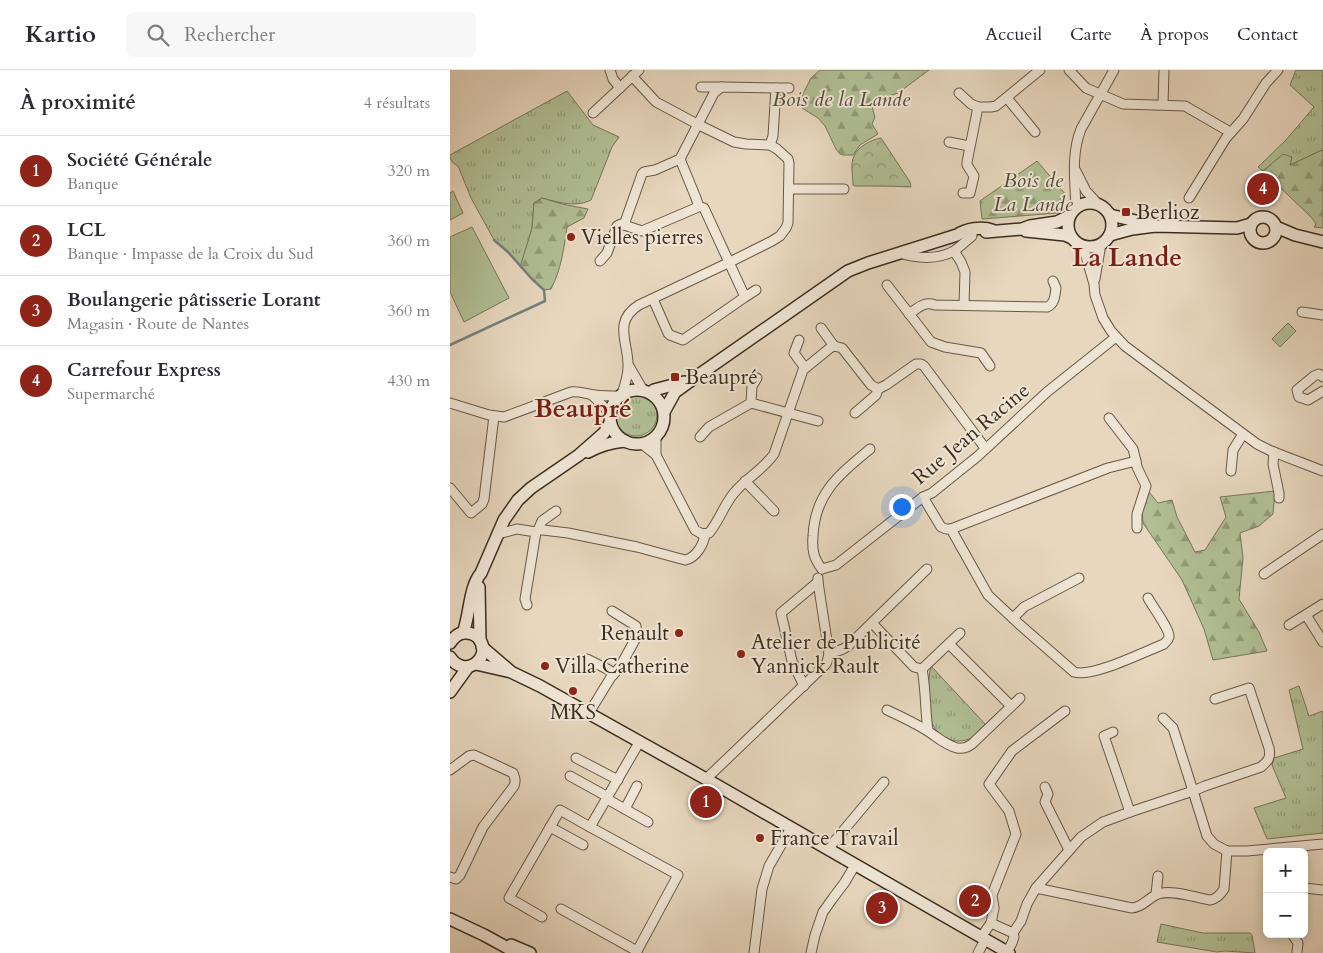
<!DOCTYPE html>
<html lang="fr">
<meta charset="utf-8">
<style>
:root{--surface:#fff;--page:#f7f7f7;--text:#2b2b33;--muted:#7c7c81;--line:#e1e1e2;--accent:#8f2418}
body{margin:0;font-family:Cardo,serif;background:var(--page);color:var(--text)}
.controls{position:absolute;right:15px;bottom:15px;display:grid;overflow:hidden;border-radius:8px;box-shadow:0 2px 12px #0003}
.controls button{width:45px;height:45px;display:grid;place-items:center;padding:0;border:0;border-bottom:1px solid var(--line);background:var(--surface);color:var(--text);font:25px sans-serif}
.you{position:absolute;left:451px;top:436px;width:18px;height:18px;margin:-12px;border:4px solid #fff;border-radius:50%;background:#1a73e8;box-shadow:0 0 0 8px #1a73e833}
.badge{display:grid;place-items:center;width:32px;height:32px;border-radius:50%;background:var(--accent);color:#fff;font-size:16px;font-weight:700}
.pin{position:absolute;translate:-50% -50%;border:2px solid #fff;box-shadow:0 1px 5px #0006}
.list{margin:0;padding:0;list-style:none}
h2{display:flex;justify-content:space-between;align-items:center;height:65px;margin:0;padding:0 20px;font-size:21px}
h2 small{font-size:16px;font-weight:400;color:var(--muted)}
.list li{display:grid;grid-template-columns:32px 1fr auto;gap:15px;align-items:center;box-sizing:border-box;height:70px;padding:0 20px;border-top:1px solid var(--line)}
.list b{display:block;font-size:19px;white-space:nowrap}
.list p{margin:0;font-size:16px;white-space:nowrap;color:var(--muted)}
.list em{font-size:16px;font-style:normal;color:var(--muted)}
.icon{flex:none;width:28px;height:28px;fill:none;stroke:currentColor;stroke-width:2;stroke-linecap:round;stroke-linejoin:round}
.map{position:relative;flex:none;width:873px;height:883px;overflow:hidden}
header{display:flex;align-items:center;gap:30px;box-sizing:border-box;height:70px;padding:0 25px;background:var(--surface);border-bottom:1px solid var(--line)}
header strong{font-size:24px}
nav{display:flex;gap:28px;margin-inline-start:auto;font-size:18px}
.search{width:350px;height:45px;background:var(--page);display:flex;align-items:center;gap:12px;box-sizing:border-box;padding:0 18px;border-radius:8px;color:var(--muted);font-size:19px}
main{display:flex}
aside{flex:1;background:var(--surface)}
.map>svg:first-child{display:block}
</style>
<header>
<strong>Kartio</strong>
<div class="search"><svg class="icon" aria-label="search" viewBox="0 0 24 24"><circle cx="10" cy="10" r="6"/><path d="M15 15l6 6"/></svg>Rechercher</div>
<nav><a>Accueil</a><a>Carte</a><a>À propos</a><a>Contact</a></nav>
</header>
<main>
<aside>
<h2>À proximité<small>4 résultats</small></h2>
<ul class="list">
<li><span class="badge">1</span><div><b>Société Générale</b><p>Banque</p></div><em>320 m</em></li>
<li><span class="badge">2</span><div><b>LCL</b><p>Banque · Impasse de la Croix du Sud</p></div><em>360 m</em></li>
<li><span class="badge">3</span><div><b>Boulangerie pâtisserie Lorant</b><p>Magasin · Route de Nantes</p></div><em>360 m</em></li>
<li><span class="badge">4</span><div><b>Carrefour Express</b><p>Supermarché</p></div><em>430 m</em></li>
</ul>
</aside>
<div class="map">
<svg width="873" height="883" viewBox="0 0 873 883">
<defs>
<pattern id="grass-tufts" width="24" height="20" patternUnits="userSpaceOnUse" patternTransform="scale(1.25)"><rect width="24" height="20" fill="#b1bf95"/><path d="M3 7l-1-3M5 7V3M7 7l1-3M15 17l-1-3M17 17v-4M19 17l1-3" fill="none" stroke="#919c79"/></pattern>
<pattern id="forest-firs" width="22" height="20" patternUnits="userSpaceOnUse" patternTransform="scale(1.25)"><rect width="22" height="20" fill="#b1bf95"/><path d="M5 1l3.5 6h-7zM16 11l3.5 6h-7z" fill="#919c79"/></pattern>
<pattern id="park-crowns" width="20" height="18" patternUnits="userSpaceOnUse" patternTransform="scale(1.25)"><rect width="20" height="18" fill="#b1bf95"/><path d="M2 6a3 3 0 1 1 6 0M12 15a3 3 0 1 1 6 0" fill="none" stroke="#919c79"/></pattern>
</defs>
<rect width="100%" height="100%" fill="#e7d7be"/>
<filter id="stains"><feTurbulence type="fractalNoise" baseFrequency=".004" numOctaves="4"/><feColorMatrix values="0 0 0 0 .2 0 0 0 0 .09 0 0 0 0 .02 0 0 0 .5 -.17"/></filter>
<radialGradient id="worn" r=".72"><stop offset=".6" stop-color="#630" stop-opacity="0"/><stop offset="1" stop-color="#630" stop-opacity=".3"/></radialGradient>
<!-- grass -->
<g fill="url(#grass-tufts)" stroke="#76765a">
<polygon points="846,0 872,0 873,1 873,81 872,80 839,96 822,94 813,101 808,97 836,70 864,37 840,15"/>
<path d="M117 21 143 55 169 67 162 77 141 130C126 138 107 132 92 128L84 133 82 158 71 197 58 182 44 170 21 128 8 96C3 93 0 91 0 85Z"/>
<circle cx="186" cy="345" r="21"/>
<path d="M481 596 535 654C533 657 531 660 528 663 512 678 489 671 481 651 477 640 478 607 481 596Z"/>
<polygon points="849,616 859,646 873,641 873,763 817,769 804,738 836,728 822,695 824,688 853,679 839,620"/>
<polygon points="711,854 753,863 800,863 802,865 805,883 775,881 767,882 707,872"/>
</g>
<!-- forest -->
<g fill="url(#forest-firs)" stroke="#76765a">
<polygon points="370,0 479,0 448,23 424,31 421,33 425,47 422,54 428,64 410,75 403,85 393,85 390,84 386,79 375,56 368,48 352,38 350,34 350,30 361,8"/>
<polygon points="872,80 873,81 873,158 864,157 866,154 861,147 813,101 833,84 842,87 840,95"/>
<polygon points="587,91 616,125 608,143 532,149 530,131"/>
<path d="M92 128 112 134 138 139 134 148 117 157C114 178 111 200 101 219L94 220 70 197 82 158 84 133Z"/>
<polygon points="825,421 823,444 809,456 790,463 793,488 789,529 809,562 817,581 763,590 754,559 732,510 693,453 692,440 699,422 708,433 722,430 727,447 745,482 755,480 776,447 770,427"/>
</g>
<!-- park -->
<path fill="url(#park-crowns)" stroke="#76765a" d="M431 68 460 112 461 117C442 116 424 116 405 116L403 115C403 106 400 94 404 86 407 77 423 69 431 68Z"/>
<!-- garden -->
<g fill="#b1bf95" stroke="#76765a">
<polygon points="3,121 13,143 0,150 0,123"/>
<polygon points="22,157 59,228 14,252 0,222 0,167"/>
<polygon points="838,253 846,261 830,277 822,269"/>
</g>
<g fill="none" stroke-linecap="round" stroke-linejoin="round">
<!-- stream -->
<polyline stroke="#75807e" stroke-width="2.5" points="0,275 95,231 94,220 82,209 58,182 44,170"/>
<defs>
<g id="street">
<polyline points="160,0 163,9 170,18"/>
<polyline points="619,0 636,18 673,34 735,36 780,62"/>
<polyline points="251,17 272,17"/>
<polyline points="326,18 339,18"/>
<polyline points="509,23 521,34 528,37"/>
<polyline points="557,28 585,62"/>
<polyline points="713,34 714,0"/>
<polyline points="143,43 189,0"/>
<polyline points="499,72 519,76"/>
<polygon points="230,89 246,128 248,134 246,138 192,161 174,155 192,104 194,102 205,100"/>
<polyline points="230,89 264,23 269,19 272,17 326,18 323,66 320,75"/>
<polyline points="626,101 636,121 648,134"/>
<polyline points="339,119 394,119"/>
<polyline points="513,123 520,123 524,106 517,95 517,92 528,37 541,37 546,36 590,0"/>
<polyline points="739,128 776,68 793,49 816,13 828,0"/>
<path d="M626 138C625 111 621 84 631 59L664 0"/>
<polyline points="633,176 644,214 645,225 653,248 661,261 675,276 807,374 821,381 873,401"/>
<polyline points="504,181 511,192 515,202 514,235"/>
<path d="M449 183C466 188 487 190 504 181 510 177 516 171 522 166V163"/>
<polyline points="150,191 157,183 167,156 171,154 174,155"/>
<polyline points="645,209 651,174"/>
<polyline points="437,215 481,272 495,277 531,283 540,296"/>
<polyline points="295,227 306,220"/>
<polyline points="203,229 218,263 220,265 233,270 295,227 254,138 247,136"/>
<polyline points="852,242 873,245"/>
<path d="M459 244C468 238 474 231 485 235L597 237C605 234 605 225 606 218L603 211"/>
<polyline points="371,258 384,276"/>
<polyline points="349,270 344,283 355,298"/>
<polyline points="179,296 193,320"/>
<polyline points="873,307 869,304 864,306 847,320 849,327 858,330 873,321"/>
<path d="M172 324C175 315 178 306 178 297 179 273 162 252 189 235L280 192 322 171 330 166 336 158 338 153 339 93 338 89 327 79 320 75 296 74 284 72 249 55 206 32 182 6"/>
<polyline points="142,325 160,343"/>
<path d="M0 333 39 345 54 347 121 322C130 321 136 324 145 325 153 326 161 326 170 326"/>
<polyline points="301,333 302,316 307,308"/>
<polyline points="405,343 426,325 428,319"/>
<polyline points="659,348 683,379 686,391"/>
<path d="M206 366V385L245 460 252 464 259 463C269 451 274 435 284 423 296 408 313 400 324 384L353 300 380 278 384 276 392 278 421 315 428 319 436 315 466 294H471L474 296 535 378"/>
<polyline points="250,367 259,357 301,333 368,351"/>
<polyline points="192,374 206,385"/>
<polyline points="824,382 823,394 829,423 829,428"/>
<polyline points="781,401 783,380 793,364"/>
<polyline points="295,411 324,441"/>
<polyline points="0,418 21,443 32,434 34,429 44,346"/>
<path d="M473 427 491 457 496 459H501L538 525 569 554 624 602C642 608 696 581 714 574 716 571 718 571 719 567 720 559 702 536 698 528"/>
<polyline points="501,459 658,398 686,391 687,397 696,416 687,444 687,458"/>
<polyline points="88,460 92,451 106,441"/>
<path d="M86 462 88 460H93L118 463 187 477 235 490C246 488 254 474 255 464"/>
<polyline points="48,464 67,459 86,462 75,529 77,535"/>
<polyline points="372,499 386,495 473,427 482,423 528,386 597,322 666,267"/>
<path d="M372 499C363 488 362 479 363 466 365 423 389 405 420 379"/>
<polyline points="814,504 873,464"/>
<polyline points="368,508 368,512 379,584"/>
<polyline points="856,545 873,572"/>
<polyline points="563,548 574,537 629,508"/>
<polyline points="422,553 464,597 472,599"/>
<polyline points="839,555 873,534"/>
<polyline points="499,574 561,636"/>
<polyline points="137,589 159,600 163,605"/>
<path d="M472 599C476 619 475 640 478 661"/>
<polyline points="472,599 510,563"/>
<polyline points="354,616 342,591 331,543 368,512"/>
<path d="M437 640C450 646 463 652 476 660 486 666 495 675 507 678 512 679 518 677 522 674L570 628"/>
<polyline points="139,643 161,607 170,597 187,566 186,556 162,541"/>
<path d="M713 648 723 658 743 721 755 716 811 697C818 691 821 688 819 678L799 618 765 629"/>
<polyline points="663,662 654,666 680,742"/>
<polyline points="126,688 168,710"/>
<path d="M0 700 19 686 24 685 63 703C65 708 66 711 64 716L33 757 10 805 6 809 0 807"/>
<polyline points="120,706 158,727"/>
<polyline points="256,709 375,595 377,592 379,584 393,579 398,576 477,499"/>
<polyline points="595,717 598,724 595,732 619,780"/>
<polyline points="157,729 198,752"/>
<polyline points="175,739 187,716"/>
<polyline points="100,757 133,775"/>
<polyline points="378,779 434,712"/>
<path d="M586 818 682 838C693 837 697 829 706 825 718 818 747 828 760 830 767 829 771 824 774 819L777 781"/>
<polyline points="854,818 873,820"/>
<polyline points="706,824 708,806"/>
<polyline points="111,839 187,881"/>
<polyline points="92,847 59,828 110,740 140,757"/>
<polyline points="541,853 563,863"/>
<polyline points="842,864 848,873 847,882"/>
<polyline points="531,867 541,853 544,838 542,825 566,764 559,741 539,714 562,681 615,641"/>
<polyline points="557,882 562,873 564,867 563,863 571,851 577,834 586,818 631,767 653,752 680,742 743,721 757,766 764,774 777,781 797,781 873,774"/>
<polyline points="186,883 228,805 140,757 190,671"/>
<polyline points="304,883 312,819 319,796 341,758"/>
<polyline points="361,883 365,865 373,842 383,828 395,812 405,795"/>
<polyline points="528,883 535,870"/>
</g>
<g id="secondary">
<circle cx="640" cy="155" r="22"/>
<polyline points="660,145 699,154"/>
<circle cx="813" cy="160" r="13"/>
<polyline points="826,157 845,165 873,172"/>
<polyline points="576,161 615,165 622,168"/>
<polyline points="536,162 572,159 580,156 607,152 619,146"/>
<polyline points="660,165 682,159 705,156 787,158 801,154"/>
<circle cx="187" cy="347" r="27"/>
<polyline points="200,323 204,320 234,312"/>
<path d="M214 342 225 322 243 309 398 201 418 193 507 165C516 159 532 156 542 160"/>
<path d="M138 382C149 376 162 372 175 371"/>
<polyline points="29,517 30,571"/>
<path d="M13 563C20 545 19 517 31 503L54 450 68 430 81 418 129 385 154 363 160 353"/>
<path d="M0 573C4 567 9 562 16 563 22 563 27 566 30 570 42 589 14 609 0 587"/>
<polyline points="32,577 60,601"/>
<polyline points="26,594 61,602 90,616 256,709 559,883"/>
<polyline points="0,622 18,597"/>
<polyline points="0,849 34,865 67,883"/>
<polyline points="61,875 80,883"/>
</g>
</defs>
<!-- street casing -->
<use href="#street" stroke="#665847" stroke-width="11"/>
<!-- secondary casing -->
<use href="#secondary" stroke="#3b2e1f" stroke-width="14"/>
<!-- street -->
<use href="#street" stroke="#efe5d5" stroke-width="9"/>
<!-- secondary -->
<use href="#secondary" stroke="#efe5d5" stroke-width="11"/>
</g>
<!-- markers -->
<g fill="#8f2418" stroke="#efe5d5" stroke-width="2">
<rect x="671" y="137" width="10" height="10" rx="2.5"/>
<circle cx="121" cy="167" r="5"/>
<rect x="220" y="302" width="10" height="10" rx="2.5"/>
<circle cx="229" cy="563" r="5"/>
<circle cx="291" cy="584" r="5"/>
<circle cx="95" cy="596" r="5"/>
<circle cx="123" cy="621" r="5"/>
<circle cx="310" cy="768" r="5"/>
</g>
<g text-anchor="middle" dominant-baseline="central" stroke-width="4" stroke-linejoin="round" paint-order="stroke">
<!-- park labels -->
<g font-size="21" font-style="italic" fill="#534b37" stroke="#efe5d5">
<text x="391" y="29">Bois de la Lande</text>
<text x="583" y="110">Bois de<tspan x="583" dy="24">La Lande</tspan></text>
</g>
<!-- poi labels -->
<g font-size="21" fill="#3b2e1f" stroke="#efe5d5" text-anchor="start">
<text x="686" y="142">Berlioz</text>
<text x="131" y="167">Vielles pierres</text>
<text x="235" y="307">Beaupré</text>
<text x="219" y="563" text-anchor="end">Renault</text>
<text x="301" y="572">Atelier de Publicité<tspan x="301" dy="24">Yannick Rault</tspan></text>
<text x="105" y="596">Villa Catherine</text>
<text x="123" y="642" text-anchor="middle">MKS</text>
<text x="320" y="768">France Travail</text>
</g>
<!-- street labels -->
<g font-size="21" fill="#3b2e1f" stroke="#efe5d5">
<text transform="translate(521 364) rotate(-40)">Rue Jean Racine</text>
</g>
<!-- district labels -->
<g font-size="26" font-weight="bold" fill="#7a1f14" stroke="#efe5d5">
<text x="677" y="187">La Lande</text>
<text x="133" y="338">Beaupré</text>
</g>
</g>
<rect width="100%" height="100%" filter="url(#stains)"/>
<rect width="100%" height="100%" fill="url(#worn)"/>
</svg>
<div class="controls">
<button>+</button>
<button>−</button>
</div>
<div class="you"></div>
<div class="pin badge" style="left:256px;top:732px">1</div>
<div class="pin badge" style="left:525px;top:831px">2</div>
<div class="pin badge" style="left:432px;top:838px">3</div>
<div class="pin badge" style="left:813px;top:119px">4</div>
</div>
</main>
